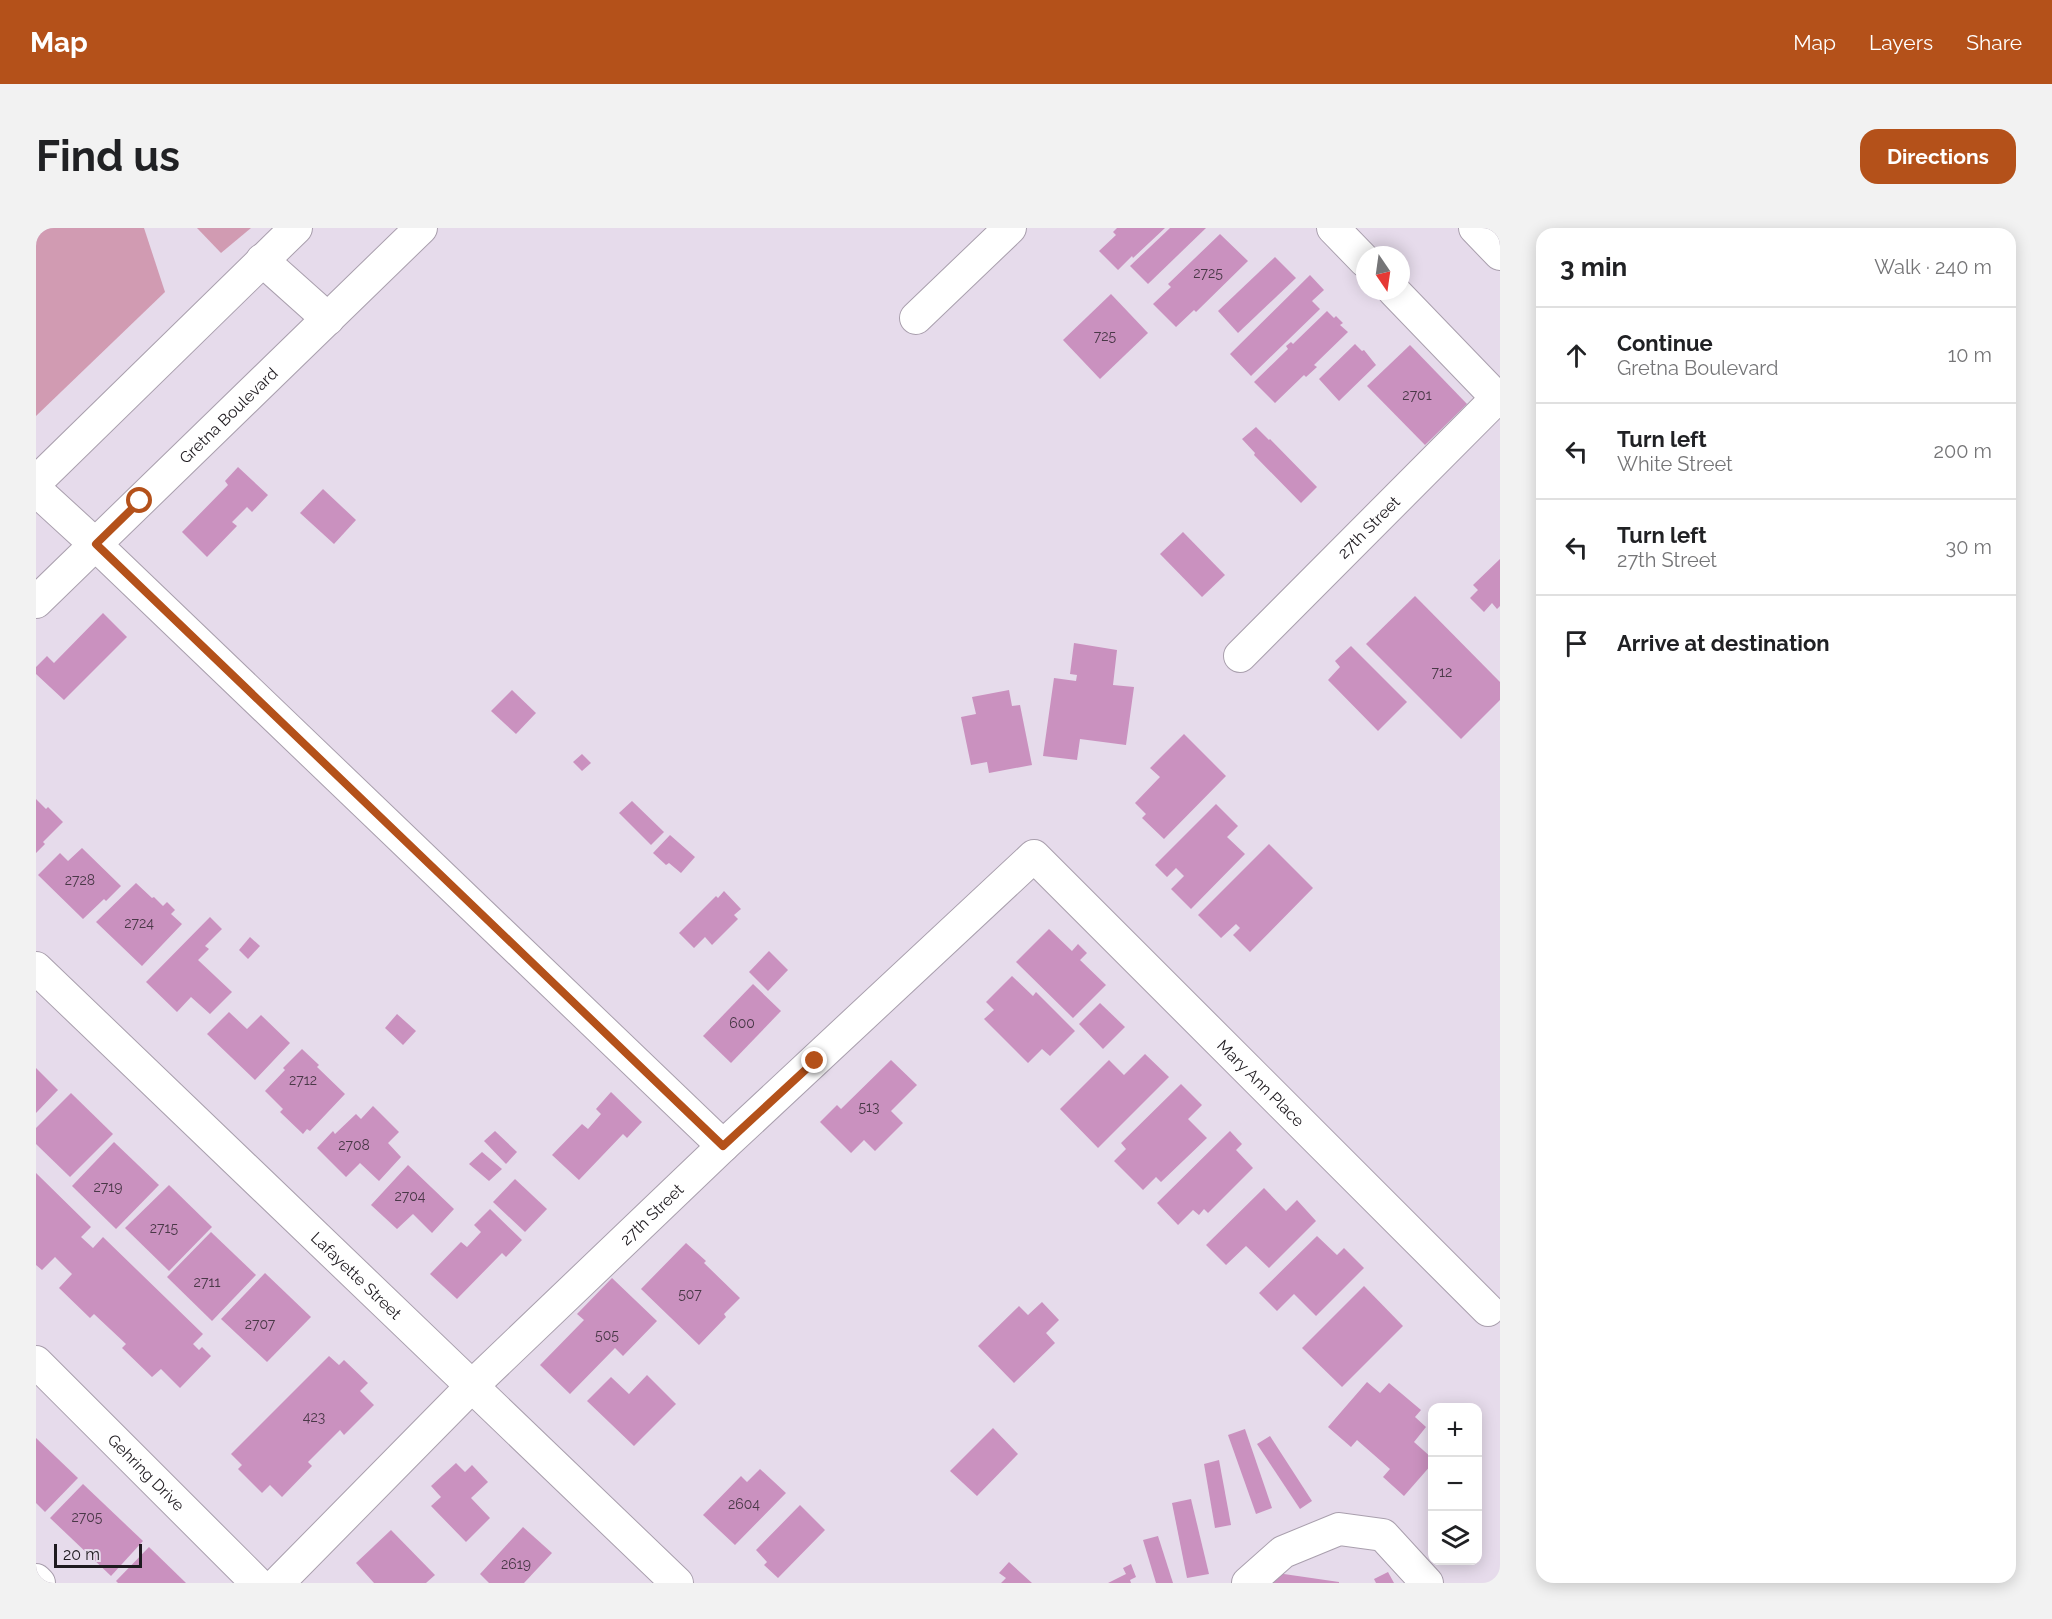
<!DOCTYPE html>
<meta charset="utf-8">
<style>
:root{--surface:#fff;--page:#f2f2f2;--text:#202124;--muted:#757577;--line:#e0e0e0;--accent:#b4511a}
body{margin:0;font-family:Raleway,sans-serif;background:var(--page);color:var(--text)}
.controls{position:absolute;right:18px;bottom:18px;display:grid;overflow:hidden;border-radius:12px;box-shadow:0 3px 15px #0003}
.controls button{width:54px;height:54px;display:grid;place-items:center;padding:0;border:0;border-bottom:2px solid var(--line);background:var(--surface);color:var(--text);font:30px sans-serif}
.compass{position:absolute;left:1320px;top:18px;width:54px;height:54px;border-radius:50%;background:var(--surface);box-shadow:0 3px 15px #0003;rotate:167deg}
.scale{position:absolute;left:18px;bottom:15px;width:88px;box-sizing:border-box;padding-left:6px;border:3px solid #1e1a1f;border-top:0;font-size:16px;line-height:21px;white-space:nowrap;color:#1e1a1f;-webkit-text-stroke:4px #e6dbeb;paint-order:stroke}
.stop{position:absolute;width:18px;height:18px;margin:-14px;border:4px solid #b4511a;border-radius:50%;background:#fff}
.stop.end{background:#b4511a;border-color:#fff;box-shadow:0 2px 6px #0008}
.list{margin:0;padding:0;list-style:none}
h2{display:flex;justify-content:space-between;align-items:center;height:78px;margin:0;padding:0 24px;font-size:26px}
h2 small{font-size:20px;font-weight:400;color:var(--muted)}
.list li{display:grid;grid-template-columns:39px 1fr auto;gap:18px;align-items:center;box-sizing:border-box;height:96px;padding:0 24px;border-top:2px solid var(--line)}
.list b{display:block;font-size:22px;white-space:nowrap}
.list p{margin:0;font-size:20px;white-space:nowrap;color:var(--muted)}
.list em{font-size:20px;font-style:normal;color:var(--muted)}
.icon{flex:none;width:33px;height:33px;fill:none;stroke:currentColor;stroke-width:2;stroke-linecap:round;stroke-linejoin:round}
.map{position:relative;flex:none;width:1464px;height:1355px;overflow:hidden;border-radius:18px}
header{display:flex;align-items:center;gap:36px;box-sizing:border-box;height:84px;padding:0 30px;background:var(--accent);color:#fff}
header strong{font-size:28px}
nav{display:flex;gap:33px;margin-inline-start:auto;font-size:21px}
.intro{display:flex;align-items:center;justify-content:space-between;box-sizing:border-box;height:144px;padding:0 36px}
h1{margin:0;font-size:42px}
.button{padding:15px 27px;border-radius:18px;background:var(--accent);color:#fff;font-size:21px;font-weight:700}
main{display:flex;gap:36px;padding:0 36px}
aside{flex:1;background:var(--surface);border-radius:18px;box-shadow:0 3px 15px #0003}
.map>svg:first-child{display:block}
</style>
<header>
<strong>Map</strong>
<nav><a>Map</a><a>Layers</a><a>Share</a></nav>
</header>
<div class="intro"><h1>Find us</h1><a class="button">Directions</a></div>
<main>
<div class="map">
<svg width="1464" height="1355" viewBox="0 0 1464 1355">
<rect width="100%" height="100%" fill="#e6dbeb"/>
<!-- green -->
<g fill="#d19bb2">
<polygon points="0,0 108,0 129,64 0,188"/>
<polygon points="161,0 215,0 185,25"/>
</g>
<!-- building -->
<g fill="#ca91bf">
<polygon points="1081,0 1129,0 1097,30 1096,28 1082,42 1063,23 1080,7 1077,4"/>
<polygon points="1134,0 1170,0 1112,56 1094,38"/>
<polygon points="1184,6 1212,33 1160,84 1158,82 1140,99 1117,76 1135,59 1132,56"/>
<polygon points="1239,29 1260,50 1202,105 1182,83"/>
<polygon points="1274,47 1288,62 1276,73 1284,81 1215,148 1194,126"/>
<polygon points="1075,66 1112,105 1064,151 1027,112"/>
<polygon points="1291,83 1298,90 1300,88 1307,95 1304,97 1312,104 1278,137 1281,139 1270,149 1268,147 1239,175 1218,154 1252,121 1250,118 1255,114 1257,116"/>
<polygon points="1319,116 1326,123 1328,122 1340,137 1303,173 1283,151"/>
<polygon points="1374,117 1431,176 1389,217 1331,158"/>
<polygon points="1220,199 1233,212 1234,211 1281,259 1265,275 1218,227 1219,225 1206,211"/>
<polygon points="202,239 232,267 216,284 211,279 196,294 201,298 171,329 146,304 192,257 189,253"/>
<polygon points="287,261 320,292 298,316 264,285"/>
<polygon points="1147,304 1189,347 1166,369 1124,326"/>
<polygon points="1464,331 1464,378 1461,381 1456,375 1448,384 1434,370 1442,362 1437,357"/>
<polygon points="1379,368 1464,454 1464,472 1425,511 1330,416"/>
<polygon points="67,385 91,409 28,472 0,446 0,439 11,428 18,435"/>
<polygon points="1038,415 1081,422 1077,457 1098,459 1090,517 1044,511 1041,532 1007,528 1018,450 1040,453 1041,447 1034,446"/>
<polygon points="1315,418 1371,474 1342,503 1292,452 1304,439 1299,433"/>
<polygon points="476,462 500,485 480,506 455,483"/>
<polygon points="973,462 976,478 984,477 996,537 953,545 951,534 935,537 925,489 940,486 936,469"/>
<polygon points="1148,506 1190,548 1128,611 1106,590 1110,586 1099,575 1124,549 1114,540"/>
<polygon points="546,526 555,535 546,543 537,534"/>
<polygon points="0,571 10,581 12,579 27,594 7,614 9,616 0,625"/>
<polygon points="596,573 628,604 615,617 583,585"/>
<polygon points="1180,576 1202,598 1191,609 1209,626 1155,681 1135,661 1148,648 1140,640 1131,649 1119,637"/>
<polygon points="634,607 659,629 645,645 633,635 630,637 617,625"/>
<polygon points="1233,616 1277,660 1214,724 1197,707 1204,700 1200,696 1185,710 1162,687"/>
<polygon points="46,620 85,658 70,673 68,671 47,691 2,647 24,625 32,633"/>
<polygon points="100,655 116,670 118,669 127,678 131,674 139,682 135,686 146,696 106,738 60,694"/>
<polygon points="688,663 705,681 698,687 702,691 676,717 669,709 658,720 643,705 680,668 682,670"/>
<polygon points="174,689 186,701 169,718 173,721 162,732 196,764 174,786 155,769 141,784 110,754"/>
<polygon points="1013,701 1036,723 1042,716 1051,725 1044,732 1070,757 1037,790 980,734"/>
<polygon points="214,709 224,718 212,731 203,722"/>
<polygon points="733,723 752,742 732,763 713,744"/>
<polygon points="976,748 997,768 1000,764 1039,803 1014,828 1006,821 992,835 948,791 958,782 950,774"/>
<polygon points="717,756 745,783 695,835 667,808"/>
<polygon points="1064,775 1089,799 1067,821 1043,796"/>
<polygon points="193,784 211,801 225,787 254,815 219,852 171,806"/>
<polygon points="361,786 380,803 367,817 349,800"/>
<polygon points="266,821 283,837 281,839 309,866 274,903 271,901 267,906 244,884 247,881 229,863 249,842 247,840"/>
<polygon points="1109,826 1133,849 1062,920 1024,881 1073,832 1088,847"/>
<polygon points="855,832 881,857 855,883 867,895 839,923 828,912 815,925 784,894 801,877 805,881"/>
<polygon points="0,840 22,862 0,885"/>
<polygon points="1145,856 1166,877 1152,891 1171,910 1125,954 1120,949 1107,962 1078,933 1090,921 1085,915"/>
<polygon points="575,864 606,894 591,910 587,906 543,952 516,927 546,896 552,901 565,886 560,881"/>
<polygon points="35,865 77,906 34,949 0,916 0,900"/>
<polygon points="337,878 363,904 352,915 365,929 343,953 324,935 310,949 281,920 297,903 299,906 320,886 325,891"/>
<polygon points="459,903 481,924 470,936 448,913"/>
<polygon points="1194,903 1206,916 1200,922 1217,940 1172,985 1168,981 1163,987 1157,982 1142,997 1121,975"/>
<polygon points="78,914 123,957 80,1001 36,958"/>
<polygon points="446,924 466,941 453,953 433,936"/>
<polygon points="372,937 418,981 396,1005 377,986 361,1001 335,977"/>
<polygon points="0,945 55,999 45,1009 57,1020 67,1009 167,1106 157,1116 163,1122 166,1119 175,1128 144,1160 125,1141 116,1149 86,1120 90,1116 58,1086 54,1090 23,1060 36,1046 19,1029 6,1042 0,1037"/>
<polygon points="479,951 511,981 489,1004 457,974"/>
<polygon points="133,957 176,999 133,1043 89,1000"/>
<polygon points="1228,960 1250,983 1261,972 1280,993 1233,1040 1210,1018 1190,1037 1170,1017"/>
<polygon points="454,981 486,1012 470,1029 466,1025 421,1071 394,1046 425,1014 431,1019 445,1004 438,997"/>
<polygon points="175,1004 220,1047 176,1093 131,1049"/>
<polygon points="1281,1008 1301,1027 1308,1020 1328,1040 1280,1088 1258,1066 1241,1083 1223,1065"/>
<polygon points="650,1015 670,1033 668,1035 704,1070 688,1086 690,1089 663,1117 605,1061"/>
<polygon points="229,1045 275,1089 231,1134 185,1091"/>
<polygon points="576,1050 621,1093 587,1128 579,1120 534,1166 504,1137 548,1092 541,1086"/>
<polygon points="1328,1058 1367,1098 1306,1159 1266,1120"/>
<polygon points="1006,1074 1023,1092 1010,1105 1019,1115 978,1155 942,1118 983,1078 992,1087"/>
<polygon points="293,1128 303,1137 308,1132 332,1155 324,1163 338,1177 308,1207 304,1202 272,1234 276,1238 246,1269 234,1257 226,1265 202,1241 206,1237 195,1226"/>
<polygon points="611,1147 640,1176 598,1218 551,1173 575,1149 593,1166"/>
<polygon points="1331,1154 1344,1165 1353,1155 1385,1182 1379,1189 1390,1199 1378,1214 1396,1230 1396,1236 1368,1268 1347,1249 1354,1241 1321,1212 1315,1219 1292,1199"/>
<polygon points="957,1200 982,1226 941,1268 914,1243"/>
<polygon points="1209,1201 1236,1280 1220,1286 1192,1207"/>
<polygon points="1234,1208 1276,1273 1264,1281 1221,1216"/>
<polygon points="0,1210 42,1250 9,1284 0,1275"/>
<polygon points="1183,1232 1195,1297 1179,1300 1168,1236"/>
<polygon points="420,1235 429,1244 436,1237 452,1254 435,1270 454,1290 430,1314 395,1278 405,1269 395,1258"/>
<polygon points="724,1241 750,1265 699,1317 667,1287 705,1248 711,1254"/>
<polygon points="47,1256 107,1313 75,1348 14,1290"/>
<polygon points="1155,1271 1173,1346 1151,1350 1136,1275"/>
<polygon points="764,1277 789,1302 742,1350 728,1337 731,1334 720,1322"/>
<polygon points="487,1299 516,1325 488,1355 453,1355 444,1346"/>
<polygon points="355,1302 399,1347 390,1355 338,1355 320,1335"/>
<polygon points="1122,1308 1137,1355 1120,1355 1107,1312"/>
<polygon points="113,1319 150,1355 82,1355 80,1353"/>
<polygon points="973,1334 996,1355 965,1355 970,1350 963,1345"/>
<polygon points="1095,1336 1100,1349 1094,1352 1095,1355 1072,1355 1090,1346 1087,1340"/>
<polygon points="1228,1343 1303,1354 1303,1355 1227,1355"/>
<polygon points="1352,1344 1358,1355 1340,1355 1338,1351"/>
</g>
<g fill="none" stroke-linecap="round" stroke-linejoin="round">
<defs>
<g id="minor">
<polyline points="1297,0 1329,33"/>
<polyline points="1439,0 1464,26"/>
<polyline points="226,32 292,91"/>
<polyline points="1358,63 1464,173"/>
<polyline points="880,90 974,0"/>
<polyline points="0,254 260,0"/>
<polyline points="0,262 60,317 687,918"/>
<path id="s1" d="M0 374 385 0"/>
<path id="s2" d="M1204 428 1461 170"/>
<path id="s3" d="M0 740 641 1355"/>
<path id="s4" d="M0 1134 221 1355"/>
<polyline points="0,1352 3,1355"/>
<path id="s5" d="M242 1355 436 1158 687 918 998 628 1452 1082"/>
<polyline points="1212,1355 1247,1324 1303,1301 1347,1307 1391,1355"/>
</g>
</defs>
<!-- minor casing -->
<use href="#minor" stroke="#a99fad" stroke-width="34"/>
<!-- minor -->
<use href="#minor" stroke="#fff" stroke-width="32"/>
</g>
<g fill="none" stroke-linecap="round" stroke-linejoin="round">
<!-- route -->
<polyline stroke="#b4511a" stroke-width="8" points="104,273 60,316 687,918 779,833"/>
</g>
<g text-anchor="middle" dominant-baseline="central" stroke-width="4.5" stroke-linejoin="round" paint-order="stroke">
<!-- number labels -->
<g font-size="14" fill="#493847">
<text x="1172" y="45">2725</text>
<text x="1069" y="108">725</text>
<text x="1381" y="167">2701</text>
<text x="1406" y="444">712</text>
<text x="44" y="652">2728</text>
<text x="103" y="695">2724</text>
<text x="706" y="795">600</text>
<text x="267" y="852">2712</text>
<text x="833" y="879">513</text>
<text x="318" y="917">2708</text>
<text x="72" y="959">2719</text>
<text x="374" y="968">2704</text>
<text x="128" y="1000">2715</text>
<text x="171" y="1054">2711</text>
<text x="654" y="1066">507</text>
<text x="224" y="1096">2707</text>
<text x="571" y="1107">505</text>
<text x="278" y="1189">423</text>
<text x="708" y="1276">2604</text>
<text x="51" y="1289">2705</text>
<text x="480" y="1336">2619</text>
</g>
<!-- street labels -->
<g font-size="16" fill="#1e1a1f" stroke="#e6dbeb">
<text stroke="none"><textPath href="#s1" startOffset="268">Gretna Boulevard</textPath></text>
<text stroke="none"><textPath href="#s2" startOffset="182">27th Street</textPath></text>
<text stroke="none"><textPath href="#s5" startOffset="1370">Mary Ann Place</textPath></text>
<text stroke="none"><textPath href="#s5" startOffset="525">27th Street</textPath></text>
<text stroke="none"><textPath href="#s3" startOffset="444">Lafayette Street</textPath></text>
<text stroke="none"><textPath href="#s4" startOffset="156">Gehring Drive</textPath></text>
</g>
</g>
</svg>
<div class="controls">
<button>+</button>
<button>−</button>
<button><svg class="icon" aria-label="layers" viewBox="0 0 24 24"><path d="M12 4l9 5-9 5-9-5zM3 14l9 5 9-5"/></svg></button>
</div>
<svg class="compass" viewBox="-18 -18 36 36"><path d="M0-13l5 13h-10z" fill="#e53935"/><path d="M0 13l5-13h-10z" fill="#757577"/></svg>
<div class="scale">20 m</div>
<div class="stop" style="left:104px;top:273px"></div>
<div class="stop end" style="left:779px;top:833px"></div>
</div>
<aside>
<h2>3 min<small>Walk · 240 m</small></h2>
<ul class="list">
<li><svg class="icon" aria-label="ahead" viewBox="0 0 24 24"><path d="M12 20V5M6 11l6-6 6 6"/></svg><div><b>Continue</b><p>Gretna Boulevard</p></div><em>10 m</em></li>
<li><svg class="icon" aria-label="left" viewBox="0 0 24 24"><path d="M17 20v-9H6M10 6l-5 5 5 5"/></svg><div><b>Turn left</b><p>White Street</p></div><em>200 m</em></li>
<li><svg class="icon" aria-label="left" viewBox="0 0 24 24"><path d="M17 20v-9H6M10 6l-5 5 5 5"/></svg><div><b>Turn left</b><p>27th Street</p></div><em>30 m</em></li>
<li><svg class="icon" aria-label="arrive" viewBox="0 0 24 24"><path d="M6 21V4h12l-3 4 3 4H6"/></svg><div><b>Arrive at destination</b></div></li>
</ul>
</aside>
</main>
